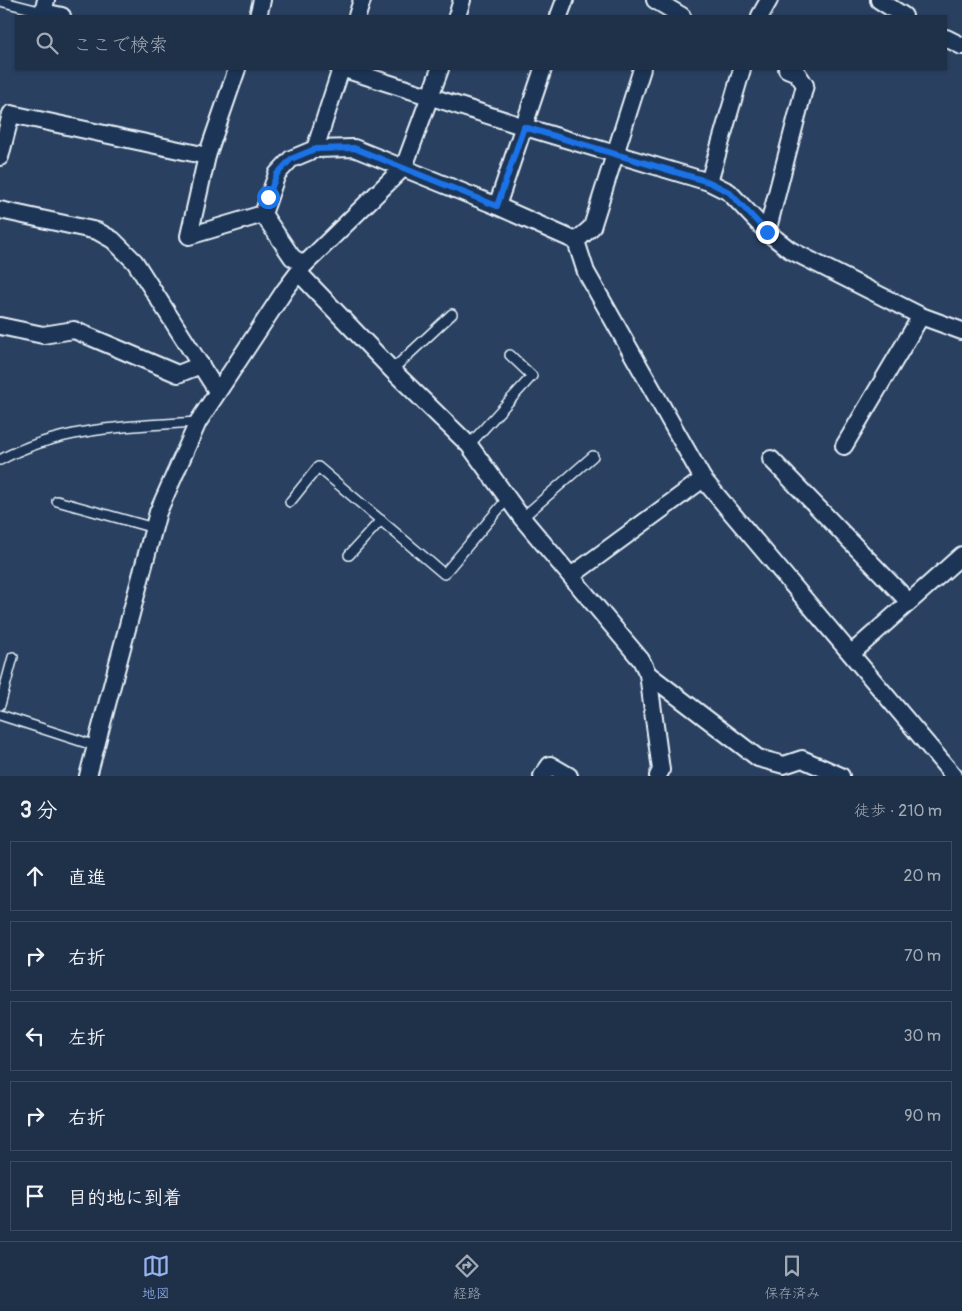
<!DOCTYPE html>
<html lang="ja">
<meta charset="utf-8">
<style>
:root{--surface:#1f3049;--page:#2c3c53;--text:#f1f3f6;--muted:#a1a9b4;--line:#3c4b61;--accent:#95b2f1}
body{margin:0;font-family:Pangolin,"Klee One",sans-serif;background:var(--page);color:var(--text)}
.stop{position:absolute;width:15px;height:15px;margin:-11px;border:4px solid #1a73e8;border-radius:50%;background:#fff}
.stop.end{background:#1a73e8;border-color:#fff;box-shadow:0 1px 5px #0008}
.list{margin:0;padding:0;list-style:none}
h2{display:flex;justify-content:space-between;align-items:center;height:65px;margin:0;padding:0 20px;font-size:21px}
h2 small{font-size:16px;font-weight:400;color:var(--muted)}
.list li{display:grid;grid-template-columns:32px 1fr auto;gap:15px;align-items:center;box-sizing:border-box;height:70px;margin:0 10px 10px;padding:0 10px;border:1px solid var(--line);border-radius:0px}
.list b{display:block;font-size:19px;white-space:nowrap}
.list em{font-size:16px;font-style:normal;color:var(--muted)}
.icon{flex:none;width:28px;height:28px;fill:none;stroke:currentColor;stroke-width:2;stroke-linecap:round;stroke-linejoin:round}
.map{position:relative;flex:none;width:962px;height:776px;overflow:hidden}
.search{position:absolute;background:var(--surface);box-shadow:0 1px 4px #0004;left:15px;right:15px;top:15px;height:55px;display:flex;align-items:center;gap:12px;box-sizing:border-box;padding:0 18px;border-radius:0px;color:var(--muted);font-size:19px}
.sheet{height:465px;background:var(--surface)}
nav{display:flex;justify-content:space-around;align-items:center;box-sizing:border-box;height:70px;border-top:1px solid var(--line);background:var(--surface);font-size:14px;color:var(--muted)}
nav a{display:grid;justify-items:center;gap:2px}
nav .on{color:var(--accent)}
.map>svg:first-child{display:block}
</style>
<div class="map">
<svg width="962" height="776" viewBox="0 0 962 776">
<rect width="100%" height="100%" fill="#294061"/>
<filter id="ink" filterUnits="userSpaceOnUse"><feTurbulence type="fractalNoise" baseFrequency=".02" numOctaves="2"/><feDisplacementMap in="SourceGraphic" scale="10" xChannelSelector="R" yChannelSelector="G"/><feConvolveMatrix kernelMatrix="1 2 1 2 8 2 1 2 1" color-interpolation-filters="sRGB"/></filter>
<g filter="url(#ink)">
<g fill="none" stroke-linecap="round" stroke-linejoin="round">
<defs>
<g id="lane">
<polyline points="0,1 43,12"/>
<polyline points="392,370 452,314"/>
<polyline points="469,445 532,376 510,355"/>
<path d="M0 460C60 427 131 426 198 422"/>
<polyline points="57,501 154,528"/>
<polyline points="290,502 318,467 444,574 508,498"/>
<polyline points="522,518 593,456"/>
<polyline points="349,555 381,520"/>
<polyline points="0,705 13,657"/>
<polyline points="0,715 96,746"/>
</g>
<g id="street">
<polyline points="46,0 43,12 62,16"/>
<polyline points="655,0 682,16"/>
<polyline points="879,0 904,16"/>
<polyline points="258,16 262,0"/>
<polyline points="357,16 362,0"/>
<polyline points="457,16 462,0"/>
<polyline points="559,16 565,0"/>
<polyline points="760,16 769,0"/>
<polyline points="946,38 962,46"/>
<polyline points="237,69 207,156 189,236 263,214"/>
<polyline points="344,69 525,127 709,182 729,192 767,232 790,250 921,316 962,331"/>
<polyline points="315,149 341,69"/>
<polyline points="0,157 11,114 207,156"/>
<polyline points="709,182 742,69"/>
<polyline points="497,206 543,69"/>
<polyline points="0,210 97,231 113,240 135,262 217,391"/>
<polyline points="767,232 805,85 797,73 787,69"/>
<polyline points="576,241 592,227 642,69"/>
<polyline points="304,265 292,257 263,214 277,174 291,159 315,149 354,148 497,206 576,241 586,272 703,479 954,776"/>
<polyline points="299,273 392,370 469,445 522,518 641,660 648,674 661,770 658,776"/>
<polyline points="0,326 43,335 74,330 178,374 201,365"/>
<polyline points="844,446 921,316"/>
<polyline points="771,459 908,601"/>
<polyline points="571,576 703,479"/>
<polyline points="852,653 962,555"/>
<polyline points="648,674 758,758 784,765 802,759 841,776"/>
<polyline points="88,776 158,512 198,422 285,290 304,265 404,167 440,69"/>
<polyline points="542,776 550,765 569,776"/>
</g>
</defs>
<!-- lane casing -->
<use href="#lane" stroke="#e8f1f8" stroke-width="12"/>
<!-- street casing -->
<use href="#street" stroke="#e8f1f8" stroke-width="20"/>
<!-- lane -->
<use href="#lane" stroke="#1d3557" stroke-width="9"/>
<!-- street -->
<use href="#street" stroke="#1d3557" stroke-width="16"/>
</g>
</g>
<g fill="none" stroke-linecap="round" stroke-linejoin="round" filter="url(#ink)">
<!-- route -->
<polyline stroke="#1a73e8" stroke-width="6" points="268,197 277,174 291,159 315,149 354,148 497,206 524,127 709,182 729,192 767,232"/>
</g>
</svg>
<div class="stop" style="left:268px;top:197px"></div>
<div class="stop end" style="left:767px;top:232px"></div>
<div class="search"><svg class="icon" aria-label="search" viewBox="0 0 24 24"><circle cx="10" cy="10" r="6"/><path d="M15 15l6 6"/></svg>ここで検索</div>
</div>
<section class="sheet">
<h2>3 分<small>徒歩 · 210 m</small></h2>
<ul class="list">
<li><svg class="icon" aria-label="ahead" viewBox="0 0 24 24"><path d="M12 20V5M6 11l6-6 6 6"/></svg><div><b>直進</b></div><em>20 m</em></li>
<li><svg class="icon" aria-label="right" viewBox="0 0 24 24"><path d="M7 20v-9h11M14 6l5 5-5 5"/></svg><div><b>右折</b></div><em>70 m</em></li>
<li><svg class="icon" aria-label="left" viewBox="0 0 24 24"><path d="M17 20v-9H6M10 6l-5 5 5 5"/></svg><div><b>左折</b></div><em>30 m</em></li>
<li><svg class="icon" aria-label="right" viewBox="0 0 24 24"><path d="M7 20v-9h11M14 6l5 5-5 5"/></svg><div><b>右折</b></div><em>90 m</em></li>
<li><svg class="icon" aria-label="arrive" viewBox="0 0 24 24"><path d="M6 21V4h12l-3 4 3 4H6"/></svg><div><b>目的地に到着</b></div></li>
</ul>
</section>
<nav>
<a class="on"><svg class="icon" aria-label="map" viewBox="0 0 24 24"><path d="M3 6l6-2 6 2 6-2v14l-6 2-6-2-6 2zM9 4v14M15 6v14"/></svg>地図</a>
<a><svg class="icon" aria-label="directions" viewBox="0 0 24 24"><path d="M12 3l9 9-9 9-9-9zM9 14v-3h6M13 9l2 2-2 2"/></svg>経路</a>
<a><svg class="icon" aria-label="saved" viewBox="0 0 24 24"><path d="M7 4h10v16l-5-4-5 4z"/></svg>保存済み</a>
</nav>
